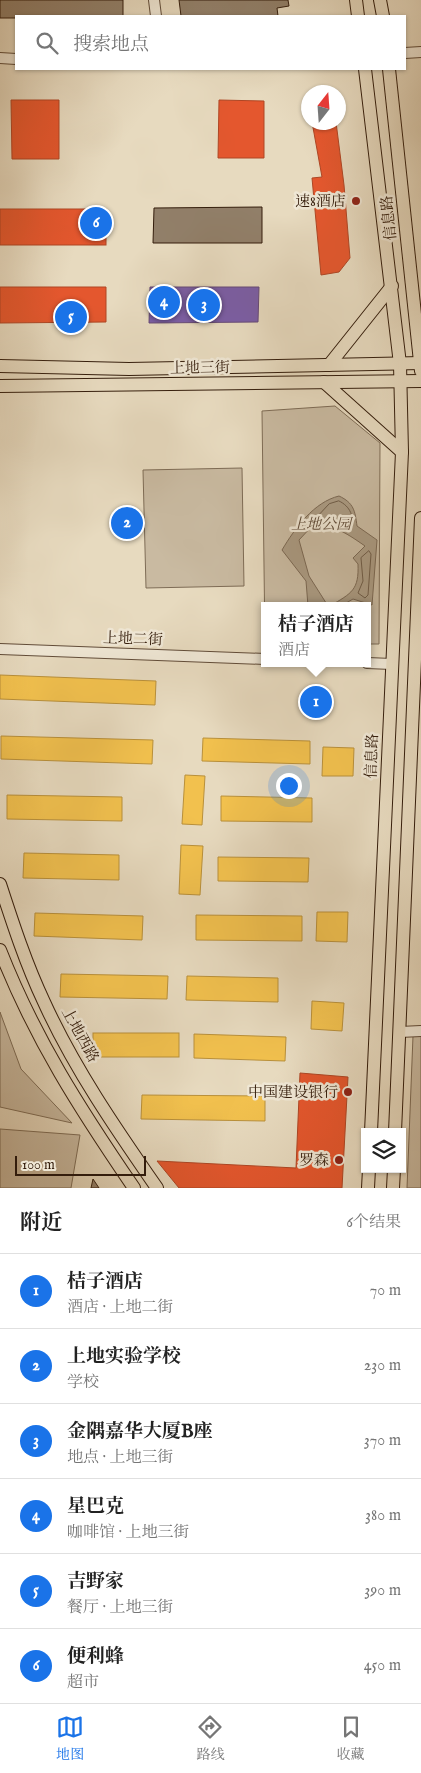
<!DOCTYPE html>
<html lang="zh">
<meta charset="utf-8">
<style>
:root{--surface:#fff;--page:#f2f2f2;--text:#222;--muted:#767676;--line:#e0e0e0;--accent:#1a73e8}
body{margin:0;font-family:"IM FELL English","Noto Serif SC",serif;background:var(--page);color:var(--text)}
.controls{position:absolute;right:15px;bottom:15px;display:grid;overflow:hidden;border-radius:0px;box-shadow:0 1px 4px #0004}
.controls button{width:45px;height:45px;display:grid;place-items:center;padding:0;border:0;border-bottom:1px solid var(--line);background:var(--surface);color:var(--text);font:25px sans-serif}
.compass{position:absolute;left:301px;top:85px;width:45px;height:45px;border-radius:50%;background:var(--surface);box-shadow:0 1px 4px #0004;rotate:17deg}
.scale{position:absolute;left:15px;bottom:12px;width:131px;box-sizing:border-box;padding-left:5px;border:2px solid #341d0c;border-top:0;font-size:14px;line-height:18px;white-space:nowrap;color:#341d0c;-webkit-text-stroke:4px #efe7d5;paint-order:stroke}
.you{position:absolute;left:288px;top:785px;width:18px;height:18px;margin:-12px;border:4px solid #fff;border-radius:50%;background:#1a73e8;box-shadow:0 0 0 8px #1a73e833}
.badge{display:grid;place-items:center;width:32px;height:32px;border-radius:50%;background:var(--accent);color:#fff;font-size:16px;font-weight:700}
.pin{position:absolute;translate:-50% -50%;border:2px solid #fff;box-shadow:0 1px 5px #0006}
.popup{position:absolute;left:261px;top:602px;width:110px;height:65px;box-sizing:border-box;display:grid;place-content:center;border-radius:0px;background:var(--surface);filter:drop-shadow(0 1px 4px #0005);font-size:16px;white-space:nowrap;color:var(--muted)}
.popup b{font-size:19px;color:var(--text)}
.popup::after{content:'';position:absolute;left:50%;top:100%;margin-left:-10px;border:10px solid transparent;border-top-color:var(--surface)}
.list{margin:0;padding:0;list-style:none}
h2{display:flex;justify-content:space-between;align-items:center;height:65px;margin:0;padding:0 20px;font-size:21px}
h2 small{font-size:16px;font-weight:400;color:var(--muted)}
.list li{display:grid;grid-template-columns:32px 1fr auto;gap:15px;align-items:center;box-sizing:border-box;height:75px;padding:0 20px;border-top:1px solid var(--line)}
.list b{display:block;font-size:19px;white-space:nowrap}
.list p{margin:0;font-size:16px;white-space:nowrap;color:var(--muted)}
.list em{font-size:16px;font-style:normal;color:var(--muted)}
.icon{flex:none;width:28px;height:28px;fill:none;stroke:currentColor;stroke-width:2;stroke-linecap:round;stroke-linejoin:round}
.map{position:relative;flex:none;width:421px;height:1188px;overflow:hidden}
.search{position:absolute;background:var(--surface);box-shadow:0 1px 4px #0004;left:15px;right:15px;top:15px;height:55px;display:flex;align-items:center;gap:12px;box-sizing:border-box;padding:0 18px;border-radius:0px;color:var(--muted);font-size:19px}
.sheet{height:515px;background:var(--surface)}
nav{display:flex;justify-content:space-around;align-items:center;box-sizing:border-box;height:70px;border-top:1px solid var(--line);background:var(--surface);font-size:14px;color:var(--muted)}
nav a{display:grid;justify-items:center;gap:2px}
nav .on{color:var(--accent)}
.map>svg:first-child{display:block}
</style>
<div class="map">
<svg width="421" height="1188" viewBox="0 0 421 1188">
<rect width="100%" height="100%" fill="#e7dabf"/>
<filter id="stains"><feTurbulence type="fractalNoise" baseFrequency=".004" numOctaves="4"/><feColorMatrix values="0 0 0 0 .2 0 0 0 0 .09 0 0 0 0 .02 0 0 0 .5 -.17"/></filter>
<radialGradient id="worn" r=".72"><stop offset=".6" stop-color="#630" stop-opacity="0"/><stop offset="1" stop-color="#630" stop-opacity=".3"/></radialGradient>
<!-- green -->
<g fill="#c9baa1" stroke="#7e6c56">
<polygon points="335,406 380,443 379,644 367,644 367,606 265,606 265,643 262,411"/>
<polygon points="242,468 244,586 146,588 143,470"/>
<polygon points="0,1012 21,1069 72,1123 0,1107"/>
<polygon points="413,1036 421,1036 421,1188 407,1188"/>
<polygon points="0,1129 80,1135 71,1188 0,1188"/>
</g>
<!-- water -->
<path fill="#aa9a82" stroke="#7b6853" d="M339 496C354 503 355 511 357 526L377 540 372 605 353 599 341 606H330C352 593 359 590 358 564L353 558 365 546C349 535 334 524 313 525L299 540 309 576 328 606H308L306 581 282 550C295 528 314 502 339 496Z"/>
<!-- homes -->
<g fill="#f2c14e" stroke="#b9903a">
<polygon points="0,675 156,681 155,705 0,699"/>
<polygon points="1,736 153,740 152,764 1,759"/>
<polygon points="203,738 310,741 310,764 202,761"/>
<polygon points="323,747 354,748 353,776 322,776"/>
<polygon points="185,775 205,776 202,825 182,824"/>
<polygon points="7,795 122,797 122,821 7,819"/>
<polygon points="221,796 312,798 312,822 221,821"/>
<polygon points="181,845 203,846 200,895 179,894"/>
<polygon points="24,853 119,855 119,880 23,878"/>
<polygon points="218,857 309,858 308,882 218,881"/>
<polygon points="317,912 348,912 347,942 316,941"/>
<polygon points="35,913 143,916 142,940 34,936"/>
<polygon points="196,915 302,916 302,941 196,940"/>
<polygon points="61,974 168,976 167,999 60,997"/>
<polygon points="187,976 278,978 278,1002 186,1000"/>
<polygon points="312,1001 344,1003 342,1031 311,1029"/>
<rect x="93" y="1033" width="86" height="24"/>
<polygon points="194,1034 286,1037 285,1061 194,1058"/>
<polygon points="142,1095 265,1096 265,1121 141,1119"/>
</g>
<!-- shops -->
<g fill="#e4572e" stroke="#af4624">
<polygon points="11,100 59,100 59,159 12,159"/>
<polygon points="219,100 264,101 264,158 218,158"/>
<polygon points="312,122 336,122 344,185 350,258 339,272 321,275 312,178 322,177"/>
<rect x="0" y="209" width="106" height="36"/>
<polygon points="0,287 106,287 106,322 0,323"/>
<polygon points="300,1073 348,1077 342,1188 179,1188 157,1161 296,1168"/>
</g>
<!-- offices -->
<polygon fill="#7b5ea7" stroke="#664a78" points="150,287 259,287 258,322 149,323"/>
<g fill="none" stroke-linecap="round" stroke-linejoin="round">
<!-- shore -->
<g stroke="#6f5c47" stroke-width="1">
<path d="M339 501C350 506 355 517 351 529L315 519 329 504Z"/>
<polygon points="369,551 371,554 368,595 365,598 358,593 363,581 361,558"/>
</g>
</g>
<!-- building -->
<g fill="#917f69" stroke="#341d0c">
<polygon points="0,0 123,0 123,16 16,16 16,18 0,18"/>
<polygon points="179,0 288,0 289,6 277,8 278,16 181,16"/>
<polygon points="262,207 262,243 153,243 154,208"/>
<polygon points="93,1179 99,1188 91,1188"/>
</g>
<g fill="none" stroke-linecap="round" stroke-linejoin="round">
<defs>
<g id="minor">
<polyline points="154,0 156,16"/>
<polyline points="405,53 421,52"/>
<polyline points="0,58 16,59"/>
<polyline points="0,649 265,659"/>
<polyline points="367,663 392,664"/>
<polyline points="400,1032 421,1031"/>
</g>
<g id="major">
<polyline points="356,0 358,16"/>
<polyline points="380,0 383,16"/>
<polyline points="365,69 400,364 402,452 371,1132"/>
<polyline points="389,69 421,371"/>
<polyline points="329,365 392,286"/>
<polyline points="0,366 129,369 421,363"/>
<polyline points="324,382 402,452"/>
<polyline points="0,386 421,381"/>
<path d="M0 884C13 924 26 964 44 1002 74 1068 116 1129 157 1188"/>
<path d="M0 950C35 1039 80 1109 134 1188"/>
<polyline points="395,1132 421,518"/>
<polyline points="368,1188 369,1169"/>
<polyline points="393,1188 394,1169"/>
</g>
</defs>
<!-- minor casing -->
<use href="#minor" stroke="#614c39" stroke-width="12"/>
<!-- major casing -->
<use href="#major" stroke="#341d0c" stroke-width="14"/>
<!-- minor -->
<use href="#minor" stroke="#efe7d5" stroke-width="10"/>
<!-- major -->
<use href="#major" stroke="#e7dabf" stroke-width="12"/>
</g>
<!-- markers -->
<g fill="#8f2418" stroke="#efe7d5" stroke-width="2">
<circle cx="356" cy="201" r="5"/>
<circle cx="348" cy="1092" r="5"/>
<circle cx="339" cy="1160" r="5"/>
</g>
<g text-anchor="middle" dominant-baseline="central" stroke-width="5" stroke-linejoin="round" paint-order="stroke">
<!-- poi labels -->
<g font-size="15" fill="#341d0c" stroke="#efe7d5" text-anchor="end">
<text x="346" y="201">速8酒店</text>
<text x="338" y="1092">中国建设银行</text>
<text x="329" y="1160">罗森</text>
</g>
<!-- street labels -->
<g font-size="15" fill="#341d0c" stroke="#efe7d5">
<text transform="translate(389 218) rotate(-96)">信息路</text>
<text transform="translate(200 368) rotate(-1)">上地三街</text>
<text transform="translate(133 639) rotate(2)">上地二街</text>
<text transform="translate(372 756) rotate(-88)">信息路</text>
<text transform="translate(80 1035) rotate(61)">上地西路</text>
</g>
<!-- park labels -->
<g font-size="15" font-style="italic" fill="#614c39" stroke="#efe7d5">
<text x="321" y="524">上地公园</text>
</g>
</g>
<rect width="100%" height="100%" filter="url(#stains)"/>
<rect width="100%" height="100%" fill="url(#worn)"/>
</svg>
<div class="controls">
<button><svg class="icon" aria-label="layers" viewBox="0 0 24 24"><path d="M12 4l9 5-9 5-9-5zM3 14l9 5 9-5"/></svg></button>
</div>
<svg class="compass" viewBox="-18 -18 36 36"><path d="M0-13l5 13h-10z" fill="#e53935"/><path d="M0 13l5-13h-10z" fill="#767676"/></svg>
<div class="scale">100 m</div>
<div class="you"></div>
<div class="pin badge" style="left:316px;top:702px">1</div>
<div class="popup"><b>桔子酒店</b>酒店</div>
<div class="pin badge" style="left:127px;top:523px">2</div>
<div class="pin badge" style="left:204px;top:305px">3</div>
<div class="pin badge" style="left:164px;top:302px">4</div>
<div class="pin badge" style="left:71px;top:317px">5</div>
<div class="pin badge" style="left:96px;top:223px">6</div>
<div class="search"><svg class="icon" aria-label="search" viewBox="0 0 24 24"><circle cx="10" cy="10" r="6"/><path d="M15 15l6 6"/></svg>搜索地点</div>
</div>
<section class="sheet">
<h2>附近<small>6个结果</small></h2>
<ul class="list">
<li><span class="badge">1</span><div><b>桔子酒店</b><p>酒店 · 上地二街</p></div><em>70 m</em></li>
<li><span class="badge">2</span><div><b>上地实验学校</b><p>学校</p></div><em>230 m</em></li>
<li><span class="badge">3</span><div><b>金隅嘉华大厦B座</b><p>地点 · 上地三街</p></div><em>370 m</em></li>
<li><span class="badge">4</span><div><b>星巴克</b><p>咖啡馆 · 上地三街</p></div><em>380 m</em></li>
<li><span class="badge">5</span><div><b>吉野家</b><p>餐厅 · 上地三街</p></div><em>390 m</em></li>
<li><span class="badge">6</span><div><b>便利蜂</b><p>超市</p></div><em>450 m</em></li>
</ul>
</section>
<nav>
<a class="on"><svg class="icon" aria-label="map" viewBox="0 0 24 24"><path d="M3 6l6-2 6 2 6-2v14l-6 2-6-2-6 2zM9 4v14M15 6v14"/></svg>地图</a>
<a><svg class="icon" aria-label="directions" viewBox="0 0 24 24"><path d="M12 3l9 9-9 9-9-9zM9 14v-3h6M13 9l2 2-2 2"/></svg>路线</a>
<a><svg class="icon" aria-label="saved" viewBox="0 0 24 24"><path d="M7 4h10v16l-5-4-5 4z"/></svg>收藏</a>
</nav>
